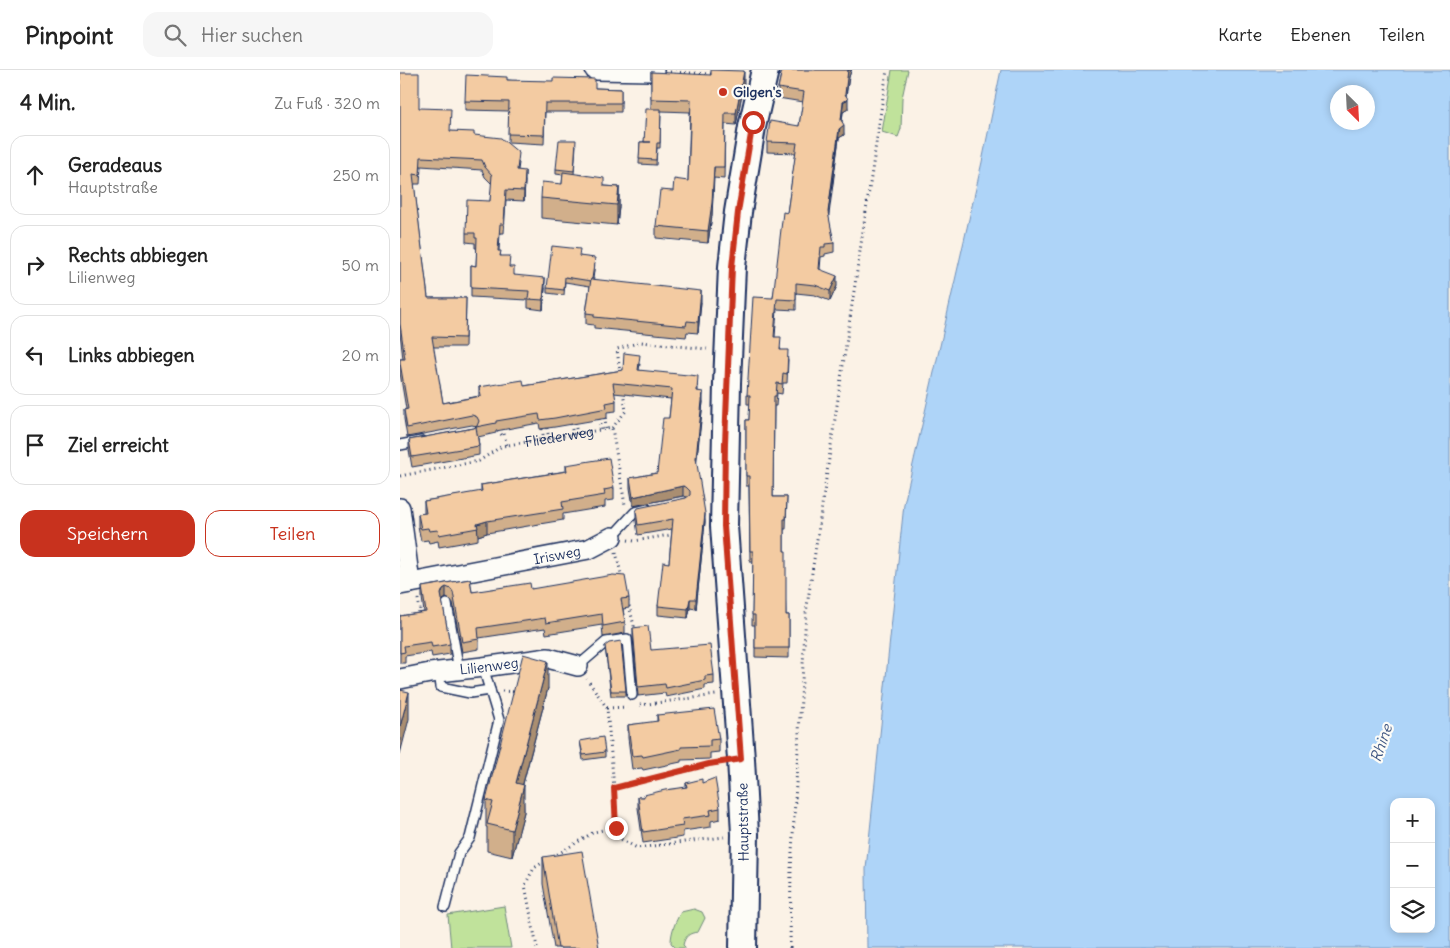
<!DOCTYPE html>
<html lang="de">
<meta charset="utf-8">
<style>
:root{--surface:#fff;--page:#f6f6f6;--text:#222;--muted:#767676;--line:#e0e0e0;--accent:#c8321e}
body{margin:0;font-family:Delius,sans-serif;background:var(--page);color:var(--text)}
.controls{position:absolute;right:15px;bottom:15px;display:grid;overflow:hidden;border-radius:10px;box-shadow:0 2px 8px #0003}
.controls button{width:45px;height:45px;display:grid;place-items:center;padding:0;border:0;border-bottom:1px solid var(--line);background:var(--surface);color:var(--text);font:25px sans-serif}
.compass{position:absolute;left:930px;top:15px;width:45px;height:45px;border-radius:50%;background:var(--surface);box-shadow:0 2px 8px #0003;rotate:156deg}
.stop{position:absolute;width:15px;height:15px;margin:-11px;border:4px solid #c8321e;border-radius:50%;background:#fff}
.stop.end{background:#c8321e;border-color:#fff;box-shadow:0 1px 5px #0008}
.list{margin:0;padding:0;list-style:none}
h2{display:flex;justify-content:space-between;align-items:center;height:65px;margin:0;padding:0 20px;font-size:21px}
h2 small{font-size:16px;font-weight:400;color:var(--muted)}
.list li{display:grid;grid-template-columns:32px 1fr auto;gap:15px;align-items:center;box-sizing:border-box;height:80px;margin:0 10px 10px;padding:0 10px;border:1px solid var(--line);border-radius:15px}
.list b{display:block;font-size:19px;white-space:nowrap}
.list p{margin:0;font-size:16px;white-space:nowrap;color:var(--muted)}
.list em{font-size:16px;font-style:normal;color:var(--muted)}
.actions{display:flex;gap:10px;padding:15px 20px}
.actions a{flex:1;padding:11px 0;border:1px solid var(--accent);border-radius:15px;text-align:center;font-size:18px;color:var(--accent)}
.actions .main{background:var(--accent);color:#fff}
.icon{flex:none;width:28px;height:28px;fill:none;stroke:currentColor;stroke-width:2;stroke-linecap:round;stroke-linejoin:round}
.map{position:relative;flex:none;width:1050px;height:878px;overflow:hidden}
header{display:flex;align-items:center;gap:30px;box-sizing:border-box;height:70px;padding:0 25px;background:var(--surface);border-bottom:1px solid var(--line)}
header strong{font-size:24px}
nav{display:flex;gap:28px;margin-inline-start:auto;font-size:18px}
.search{width:350px;height:45px;background:var(--page);display:flex;align-items:center;gap:12px;box-sizing:border-box;padding:0 18px;border-radius:15px;color:var(--muted);font-size:19px}
main{display:flex}
aside{flex:1;background:var(--surface)}
.map>svg:first-child{display:block}
</style>
<header>
<strong>Pinpoint</strong>
<div class="search"><svg class="icon" aria-label="search" viewBox="0 0 24 24"><circle cx="10" cy="10" r="6"/><path d="M15 15l6 6"/></svg>Hier suchen</div>
<nav><a>Karte</a><a>Ebenen</a><a>Teilen</a></nav>
</header>
<main>
<aside>
<h2>4 Min.<small>Zu Fuß · 320 m</small></h2>
<ul class="list">
<li><svg class="icon" aria-label="ahead" viewBox="0 0 24 24"><path d="M12 20V5M6 11l6-6 6 6"/></svg><div><b>Geradeaus</b><p>Hauptstraße</p></div><em>250 m</em></li>
<li><svg class="icon" aria-label="right" viewBox="0 0 24 24"><path d="M7 20v-9h11M14 6l5 5-5 5"/></svg><div><b>Rechts abbiegen</b><p>Lilienweg</p></div><em>50 m</em></li>
<li><svg class="icon" aria-label="left" viewBox="0 0 24 24"><path d="M17 20v-9H6M10 6l-5 5 5 5"/></svg><div><b>Links abbiegen</b></div><em>20 m</em></li>
<li><svg class="icon" aria-label="arrive" viewBox="0 0 24 24"><path d="M6 21V4h12l-3 4 3 4H6"/></svg><div><b>Ziel erreicht</b></div></li>
</ul>
<div class="actions"><a class="main">Speichern</a><a>Teilen</a></div>
</aside>
<div class="map">
<svg width="1050" height="878" viewBox="0 0 1050 878">
<rect width="100%" height="100%" fill="#fbf2e6"/>
<filter id="ink" filterUnits="userSpaceOnUse"><feTurbulence type="fractalNoise" baseFrequency=".02" numOctaves="2"/><feDisplacementMap in="SourceGraphic" scale="10" xChannelSelector="R" yChannelSelector="G"/><feConvolveMatrix kernelMatrix="1 2 1 2 8 2 1 2 1" color-interpolation-filters="sRGB"/></filter>
<g filter="url(#ink)">
<!-- green -->
<g fill="#c0e29b" stroke="#6e887c">
<polygon points="492,0 508,0 502,28 501,59 498,67 482,62"/>
<polygon points="104,836 111,878 51,878 48,845"/>
<path d="M294 839 302 842 305 848 298 862C289 863 285 866 283 875L286 878H276L271 873C271 862 275 852 281 842Z"/>
</g>
<!-- water -->
<path fill="#aed4f8" stroke="#7392ba" fill-rule="evenodd" d="M601 0H1050V878H467L466 799 504 434 582 92ZM938 22H968V52H938ZM994 732H1031V859H994Z"/>
<g fill="none" stroke-linecap="round" stroke-linejoin="round">
<defs>
<g id="service">
<polyline points="0,375 21,371"/>
<polyline points="212,467 235,442 247,439"/>
<polyline points="47,534 59,600"/>
<polyline points="178,596 206,572 227,569 232,625"/>
<polyline points="39,602 41,617 70,623 90,620"/>
<polyline points="45,837 59,783 70,768 99,650 83,597"/>
</g>
<g id="minor">
<polyline points="195,0 252,1 254,0"/>
<polyline points="0,438 10,513"/>
<path id="s2" d="M0 515 189 479 212 467"/>
<path id="s3" d="M0 609 30 603 83 597 148 588 178 596"/>
</g>
<polyline id="secondary" points="343,878 345,764 341,689 324,456 327,313 332,197 338,142 352,57 365,0"/>
</defs>
<!-- service casing -->
<use href="#service" stroke="#1b2f5e" stroke-width="12"/>
<!-- minor casing -->
<use href="#minor" stroke="#1b2f5e" stroke-width="22"/>
<!-- secondary casing -->
<use href="#secondary" stroke="#1b2f5e" stroke-width="30"/>
<!-- path -->
<g stroke="#1b2f5e" stroke-width="3" stroke-dasharray="1 4" stroke-linecap="butt">
<polyline points="270,2 313,4"/>
<polyline points="220,303 217,279 241,272 307,279"/>
<polyline points="205,348 206,359"/>
<polyline points="199,349 201,360"/>
<polyline points="175,353 177,364"/>
<polyline points="171,354 173,365"/>
<polyline points="147,358 149,369"/>
<polyline points="212,358 226,341 223,321"/>
<polyline points="103,359 107,376"/>
<polyline points="142,359 144,370"/>
<polyline points="98,360 104,368"/>
<path id="s1" d="M0 406 79 391 102 376 212 358 225 435"/>
<polyline points="228,470 234,471 276,464"/>
<polyline points="216,482 222,508"/>
<polyline points="18,529 21,545"/>
<polyline points="228,531 234,556 233,558"/>
<polyline points="102,621 117,622"/>
<polyline points="240,635 316,625"/>
<polyline points="207,638 227,637"/>
<polyline points="214,718 321,692"/>
<polyline points="216,757 217,767 237,778 324,767"/>
<polyline points="153,787 194,762 216,757 214,718 207,638 187,609"/>
<polyline points="137,878 125,815 134,798 145,791"/>
<polyline points="390,878 391,799 406,543 487,0"/>
</g>
<!-- service -->
<use href="#service" stroke="#fdfcf7" stroke-width="9"/>
<!-- minor -->
<use href="#minor" stroke="#fdfcf7" stroke-width="19"/>
<!-- secondary -->
<use href="#secondary" stroke="#fdfcf7" stroke-width="26"/>
</g>
<!-- wall -->
<g fill="#d1af8b" stroke="#1b2f5e">
<polygon points="382,0 452,0 451,1 449,7 446,26 448,39 443,42 442,52 444,65 439,68 428,146 434,173 434,182 425,184 425,186 421,187 420,199 437,216 430,231 415,225 396,223 396,240 377,239 375,267 381,280 388,290 387,313 383,313 382,324 377,323 376,336 374,336 373,427 387,427 386,459 384,459 384,481 386,545 389,545 389,588 355,587 355,555 352,555 353,491 350,491 349,416 346,416 346,350 349,350 350,334 347,334 347,325 373,228 387,143 396,83 367,82 367,72 399,56 403,32 378,28 378,18"/>
<polygon points="251,2 344,13 336,55 325,54 324,109 314,108 312,145 308,173 256,168 256,156 273,121 288,111 290,42 261,41 260,78 257,78 256,95 239,94 240,72 244,72 251,39"/>
<polygon points="0,3 19,38 50,61 74,65 119,93 118,100 125,111 124,131 106,130 104,163 100,163 99,181 101,186 110,197 114,205 145,218 143,240 128,238 128,230 71,227 71,195 76,196 77,178 75,178 75,173 66,172 66,163 90,131 92,114 85,107 82,100 21,96 20,114 14,114 28,228 66,228 65,277 33,277 43,333 79,326 79,317 124,316 223,300 240,294 239,300 298,316 298,322 303,332 296,392 305,452 296,539 290,538 288,548 258,545 258,536 269,493 272,459 238,465 236,451 236,441 286,428 287,427 283,426 233,436 230,418 230,408 257,403 269,348 271,329 214,323 216,331 216,341 207,342 207,348 155,357 140,359 139,353 96,361 96,363 78,367 79,376 79,385 12,397 9,380 9,370 74,358 76,356 72,355 7,367 4,349 4,340 6,339 0,303 0,289 3,289 0,263"/>
<polygon points="107,10 195,18 221,19 221,42 145,42 144,74 108,72 109,41 65,40 65,31"/>
<polygon points="176,75 174,104 204,116 219,117 219,137 217,155 141,148 141,128 162,114 163,105 156,104 156,99"/>
<polygon points="180,186 195,193 193,209 301,232 298,263 287,262 286,267 194,258 194,255 186,254 186,243 190,216 165,212 164,225 147,223 147,218"/>
<polygon points="166,395 214,418 214,430 205,431 205,437 163,444 163,450 87,463 78,466 78,470 39,477 38,471 29,473 28,470 21,471 18,456 18,444 24,444 24,431 81,422 81,415 166,401"/>
<polygon points="70,509 72,522 131,519 229,528 229,538 223,539 225,552 225,563 203,567 202,555 146,564 145,558 79,568 79,579 62,582 53,533 51,530 46,528 43,530 42,531 50,574 50,584 32,587 31,582 5,586 5,593 0,593 0,546 24,542 22,528 22,517"/>
<polygon points="233,558 251,580 314,605 314,614 305,615 305,619 266,627 265,623 238,626 233,567"/>
<polygon points="205,576 226,621 226,626 211,626"/>
<polygon points="148,618 123,714 124,742 112,787 87,781 87,757 86,757 86,730"/>
<polygon points="257,645 319,669 319,682 310,683 310,689 281,690 281,692 243,700 242,698 232,699 228,668 228,655 257,652"/>
<polygon points="180,671 205,682 205,687 183,690"/>
<polygon points="286,713 302,713 320,738 320,749 311,751 311,757 283,761 283,767 243,773 238,738 238,727 244,727 286,717"/>
<polygon points="143,787 199,878 154,878 143,814"/>
</g>
<!-- shaded-wall -->
<g fill="#aa8e71" stroke="#1b2f5e">
<polygon points="448,0 452,0 451,1 449,7 445,31 448,29 448,39 443,42 441,57 444,55 444,65 439,68 428,152 428,142"/>
<polygon points="344,1 344,13 336,55 336,43"/>
<polygon points="314,97 312,145 308,173 308,161"/>
<polygon points="125,101 125,111 124,131 124,121"/>
<polygon points="219,117 219,137 217,155 217,135"/>
<polygon points="437,206 437,216 430,231 430,221"/>
<polygon points="145,208 145,218 143,240 143,230"/>
<polygon points="301,221 301,232 298,263 298,252"/>
<polygon points="303,322 303,332 296,398 296,388"/>
<polygon points="283,416 283,426 233,436 233,427"/>
<polygon points="305,443 305,452 296,539 296,529"/>
<polygon points="87,451 87,463 78,466 77,454"/>
<polygon points="46,517 46,528 43,530 41,535 41,524 43,519"/>
<polygon points="290,529 290,538 288,548 288,539"/>
<polygon points="148,591 148,618 116,740 116,713"/>
<polygon points="9,622 9,649 0,684 0,657"/>
<polygon points="124,715 124,742 112,787 112,760"/>
</g>
<!-- building -->
<g fill="#f3cba2" stroke="#1b2f5e">
<polygon points="311,0 344,1 336,43 325,43 324,97 314,97 312,133 308,161 256,156 260,120 273,121 274,109 288,111 291,30 251,29 251,2 311,5"/>
<polygon points="382,0 448,0 445,24 448,29 443,32 441,50 444,55 439,59 428,142 434,173 425,174 425,177 421,177 419,199 437,206 430,221 415,215 396,213 396,230 377,229 374,267 381,267 380,280 388,280 387,304 383,303 382,314 377,313 376,326 374,326 373,427 387,427 386,449 384,449 384,481 386,481 386,545 389,545 389,578 355,578 355,545 352,545 353,481 350,481 349,406 346,406 346,350 349,350 350,325 347,325 353,227 373,228 383,142 387,143 397,73 367,72 370,51 399,56 404,22 378,18"/>
<polygon points="0,3 19,3 19,38 51,39 50,61 74,62 74,65 101,68 119,83 117,100 125,101 124,121 106,120 104,154 100,154 98,181 101,181 100,186 110,186 109,197 114,197 114,205 145,208 143,230 128,229 129,221 71,218 71,195 76,196 77,168 75,168 75,163 66,163 67,130 90,131 92,105 85,97 82,90 21,87 20,105 13,104 28,228 66,228 65,268 32,267 43,333 81,326 79,317 123,310 124,316 223,300 224,283 240,285 238,300 298,306 297,321 303,322 296,388 305,443 296,529 290,529 288,539 258,536 263,492 269,493 273,449 238,455 236,441 238,438 286,428 290,425 290,421 286,417 283,416 233,427 230,408 257,403 263,348 269,348 272,319 213,313 216,331 206,333 207,338 155,348 140,350 139,344 96,351 96,353 76,357 79,376 12,387 9,370 74,358 77,356 79,351 77,347 72,345 7,358 4,340 8,339 0,293 0,289 5,289 0,254"/>
<polygon points="66,5 107,7 107,10 153,11 153,8 195,9 195,18 221,19 221,33 145,33 144,65 108,64 109,32 65,31"/>
<polygon points="246,39 261,39 260,73 257,73 256,90 239,89 240,72 251,72 244,72"/>
<polygon points="159,70 176,70 174,101 156,99"/>
<polygon points="163,102 204,108 204,116 219,117 217,135 141,128 142,112 162,114"/>
<polygon points="152,176 180,179 179,186 195,188 192,209 191,209 191,211 165,207 164,220 147,218"/>
<polygon points="191,209 301,221 298,252 287,251 286,256 194,247 194,244 186,243"/>
<polygon points="209,388 214,418 204,420 205,425 162,432 163,439 87,451 77,454 78,458 39,465 38,460 29,461 28,458 21,459 18,444 26,443 24,431 82,421 81,415 167,401 166,395"/>
<polygon points="213,505 225,506 229,528 221,529 225,552 203,556 202,544 146,553 145,548 78,558 79,569 62,572 53,522 51,519 46,517 43,519 41,524 50,574 32,577 31,572 4,576 5,582 0,583 0,546 26,542 22,517 70,509 72,522 130,513 131,519"/>
<polygon points="248,556 251,580 310,575 314,605 305,606 305,610 266,618 265,614 238,617 233,558"/>
<polygon points="221,571 226,621 211,621 205,576 209,573"/>
<polygon points="123,584 148,591 116,713 124,715 112,760 87,754 93,732 86,730"/>
<polygon points="0,620 9,622 0,657"/>
<polygon points="314,639 319,669 310,670 310,676 281,677 281,679 243,687 242,685 232,686 228,655 258,651 257,645"/>
<polygon points="203,667 205,682 183,685 180,671"/>
<polygon points="315,708 320,738 310,740 311,745 282,749 283,756 243,762 238,727 244,727 244,725 265,720 287,717 286,713 302,709 302,713"/>
<polygon points="182,781 199,878 158,878 143,787"/>
</g>
</g>
<g fill="none" stroke-linecap="round" stroke-linejoin="round" filter="url(#ink)">
<!-- route -->
<polyline stroke="#c8321e" stroke-width="6" points="216,758 214,718 309,694 341,689 324,456 325,373 332,197 338,142 353,52"/>
</g>
<!-- markers -->
<circle fill="#c8321e" stroke="#fdfcf7" stroke-width="2" cx="323" cy="22" r="5"/>
<g text-anchor="middle" dominant-baseline="central" stroke-width="4.5" stroke-linejoin="round" paint-order="stroke">
<!-- poi labels -->
<g font-size="14" font-weight="bold" fill="#1b2f5e" stroke="#fdfcf7" text-anchor="start">
<text x="333" y="22">Gilgen's</text>
</g>
<!-- street labels -->
<g font-size="14" fill="#1b2f5e" stroke="#fdfcf7">
<text stroke="none"><textPath href="#s1" startOffset="166">Fliederweg</textPath></text>
<text stroke="none"><textPath href="#s2" startOffset="160">Irisweg</textPath></text>
<text stroke="none"><textPath href="#s3" startOffset="90">Lilienweg</textPath></text>
<text transform="translate(343 752) rotate(-91)">Hauptstraße</text>
</g>
<!-- water labels -->
<g font-size="15" font-style="italic" fill="#405884" stroke="#fdfcf7">
<text transform="translate(981 673) rotate(-71)">Rhine</text>
</g>
</g>
</svg>
<div class="controls">
<button>+</button>
<button>−</button>
<button><svg class="icon" aria-label="layers" viewBox="0 0 24 24"><path d="M12 4l9 5-9 5-9-5zM3 14l9 5 9-5"/></svg></button>
</div>
<svg class="compass" viewBox="-18 -18 36 36"><path d="M0-13l5 13h-10z" fill="#e53935"/><path d="M0 13l5-13h-10z" fill="#767676"/></svg>
<div class="stop" style="left:353px;top:52px"></div>
<div class="stop end" style="left:216px;top:758px"></div>
</div>
</main>
